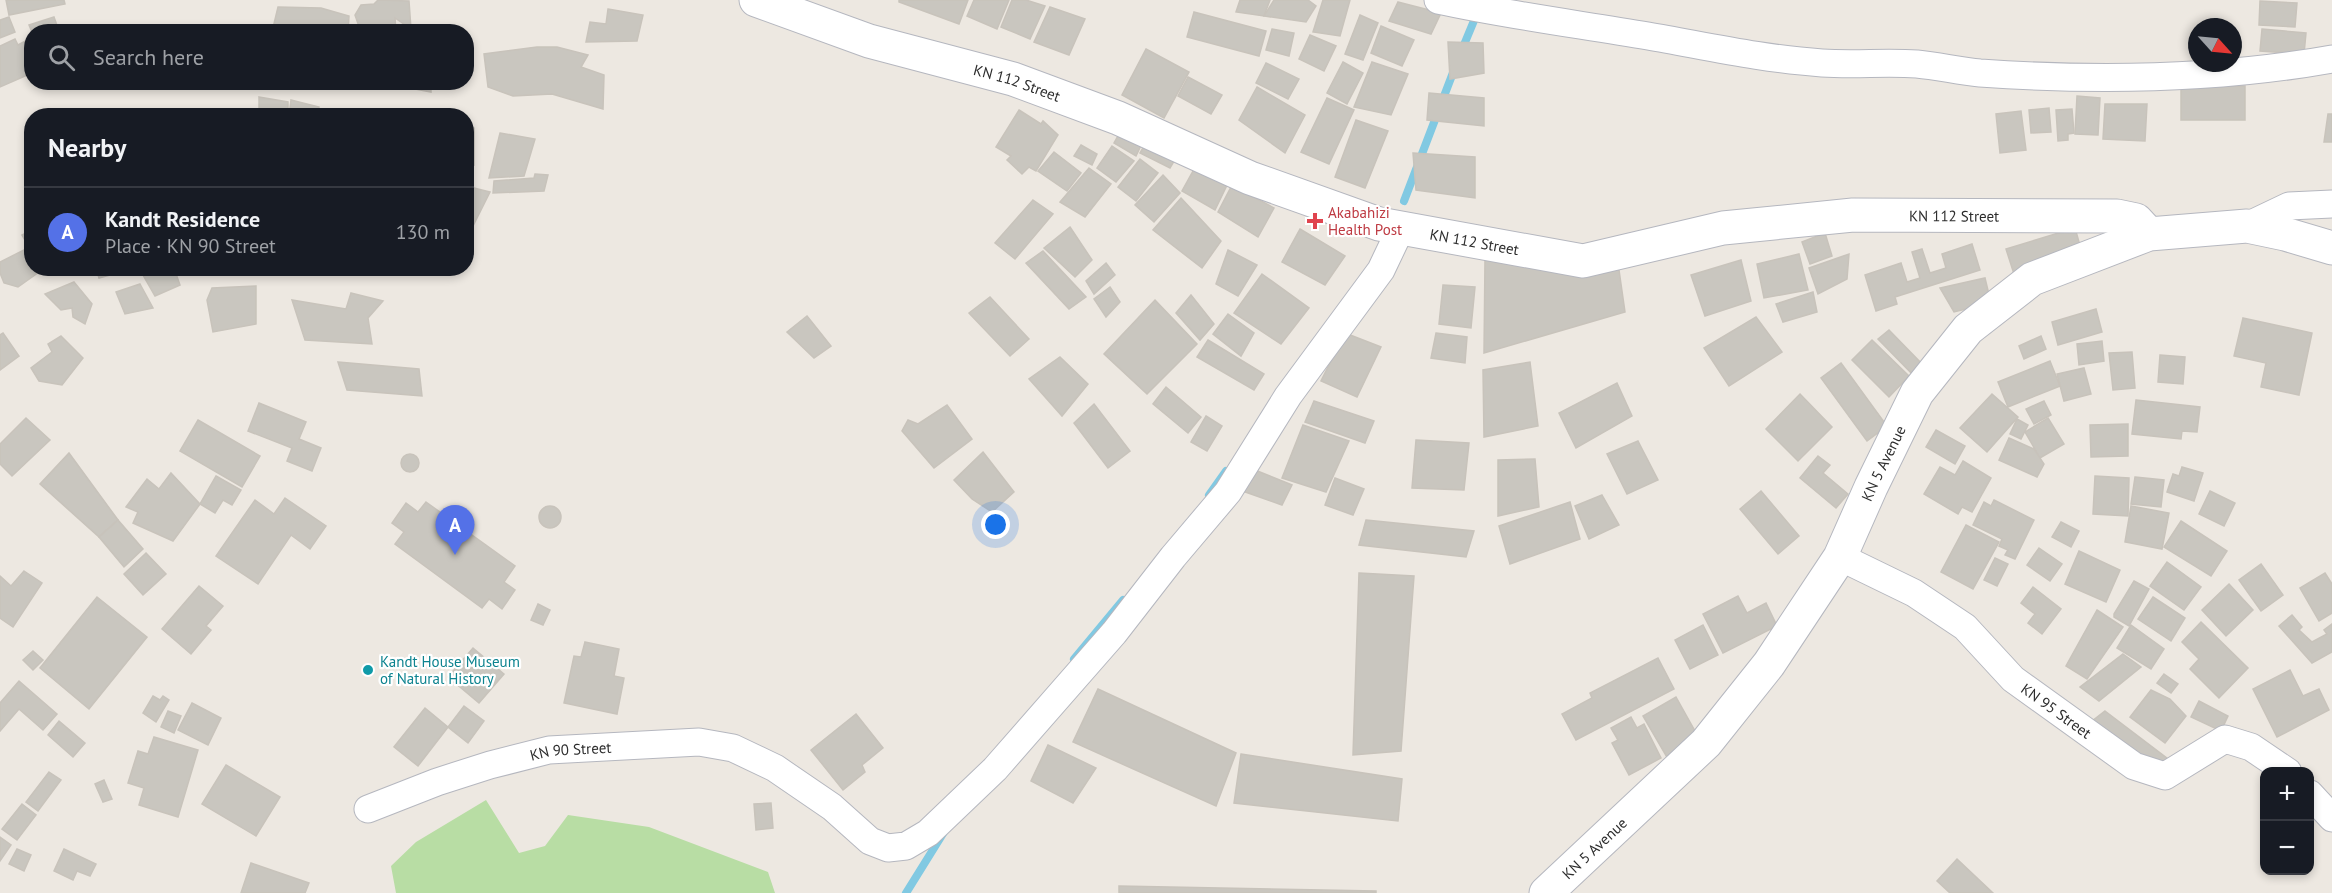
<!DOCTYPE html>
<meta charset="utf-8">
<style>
:root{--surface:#171b24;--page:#20242c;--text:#f1f3f6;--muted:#9ea1a6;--line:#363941;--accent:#5471e7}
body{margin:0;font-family:"PT Sans",sans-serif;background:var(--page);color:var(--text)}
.controls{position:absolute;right:18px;bottom:18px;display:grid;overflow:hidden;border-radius:12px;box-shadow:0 3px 9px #0003}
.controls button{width:54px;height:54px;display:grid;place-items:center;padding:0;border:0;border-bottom:2px solid var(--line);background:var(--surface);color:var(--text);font:30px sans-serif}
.compass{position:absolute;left:2188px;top:18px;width:54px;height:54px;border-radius:50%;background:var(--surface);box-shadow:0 3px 9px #0003;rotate:117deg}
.you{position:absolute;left:996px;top:525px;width:21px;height:21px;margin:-15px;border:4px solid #fff;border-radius:50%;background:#1a73e8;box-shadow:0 0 0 9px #1a73e833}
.badge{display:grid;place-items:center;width:39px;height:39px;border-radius:50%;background:var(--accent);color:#fff;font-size:20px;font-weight:700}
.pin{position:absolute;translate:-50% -50px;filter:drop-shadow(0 2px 3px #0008)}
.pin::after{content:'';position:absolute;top:32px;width:21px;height:18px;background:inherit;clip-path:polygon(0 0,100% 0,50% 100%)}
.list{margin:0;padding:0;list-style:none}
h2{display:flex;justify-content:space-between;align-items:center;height:78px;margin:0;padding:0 24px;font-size:26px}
h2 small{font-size:20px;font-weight:400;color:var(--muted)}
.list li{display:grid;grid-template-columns:39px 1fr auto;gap:18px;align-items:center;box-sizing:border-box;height:90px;padding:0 24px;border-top:2px solid var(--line)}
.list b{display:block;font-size:22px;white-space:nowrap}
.list p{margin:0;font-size:20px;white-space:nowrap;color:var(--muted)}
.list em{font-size:20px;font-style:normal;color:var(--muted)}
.icon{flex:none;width:33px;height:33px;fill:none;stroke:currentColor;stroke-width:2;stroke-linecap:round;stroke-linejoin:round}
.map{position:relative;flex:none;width:2332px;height:893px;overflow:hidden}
.search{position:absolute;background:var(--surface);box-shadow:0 3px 9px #0003;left:24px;top:24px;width:450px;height:66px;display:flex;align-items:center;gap:15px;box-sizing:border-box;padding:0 21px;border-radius:24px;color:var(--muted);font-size:22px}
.panel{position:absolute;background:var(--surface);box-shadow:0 3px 9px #0003;left:24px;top:108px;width:450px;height:168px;border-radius:24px}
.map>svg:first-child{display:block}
</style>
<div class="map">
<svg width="2332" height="893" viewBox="0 0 2332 893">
<rect width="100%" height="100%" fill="#ede8e1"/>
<!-- green -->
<polygon fill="#b8dda4" points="486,800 519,853 545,846 568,815 649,827 768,872 775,893 396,893 391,866 416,842"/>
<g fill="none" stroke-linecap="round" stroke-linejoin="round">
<!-- stream -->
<g stroke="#81c9e2" stroke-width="8">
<polyline points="1461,52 1478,11"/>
<polyline points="1404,201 1454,70"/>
<polyline points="1209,495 1226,471"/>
<polyline points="1074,659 1123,600"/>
<polyline points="906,893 944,832"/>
</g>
</g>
<!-- building -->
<g fill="#c9c6bf" stroke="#c8c3bb" stroke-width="1.5">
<polygon points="6,0 64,0 65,4 9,15"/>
<polygon points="378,0 409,1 411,29 395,18 396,32 361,32 355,15 361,5 374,4"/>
<polygon points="899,0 968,0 959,24 899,2"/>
<polygon points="974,0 1009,0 997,29 967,16"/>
<polygon points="1012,0 1026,0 1045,6 1030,39 1001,27"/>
<polygon points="1240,0 1270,0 1264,16 1236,12"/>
<polygon points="1274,0 1308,0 1316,6 1306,22 1264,16"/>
<polygon points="1323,0 1350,0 1340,36 1313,32"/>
<polygon points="2260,1 2297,3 2295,27 2259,25"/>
<polygon points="1398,2 1441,13 1431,34 1389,21"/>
<polygon points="278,7 321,8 349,16 348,32 272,32"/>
<polygon points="1050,7 1085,19 1069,55 1034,42"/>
<polygon points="608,9 643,15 637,41 586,42 590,22 606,24"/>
<polygon points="1194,12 1266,31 1259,56 1187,37"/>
<polygon points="1360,15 1378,23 1363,60 1345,54"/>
<polygon points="9,17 15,32 0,38 0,20"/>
<polygon points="54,17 59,31 32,32 29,25"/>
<polygon points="1381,26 1414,40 1402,66 1371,53"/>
<polygon points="1272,29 1294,33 1289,56 1266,50"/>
<polygon points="2262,29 2306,33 2304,54 2260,51"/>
<polygon points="1310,35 1336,46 1324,71 1299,59"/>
<polygon points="31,38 32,73 0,87 0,46 15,39 18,45"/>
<polygon points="1448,42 1483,43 1484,73 1450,79"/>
<polygon points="537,47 557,47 588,55 581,67 604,75 603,109 552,94 513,96 488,87 484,54"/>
<polygon points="1146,49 1189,72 1164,118 1122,95"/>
<polygon points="1343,62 1363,73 1347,104 1327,93"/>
<polygon points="1372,62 1408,74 1391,115 1354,107"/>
<polygon points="1266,63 1299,79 1288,99 1256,83"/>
<polygon points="1188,77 1222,95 1211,114 1178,96"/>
<polygon points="389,82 431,82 431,92 390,84"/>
<polygon points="2245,86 2245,120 2181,120 2181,87"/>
<polygon points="1257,87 1305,115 1285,153 1239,120"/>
<polygon points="1429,93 1484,98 1484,126 1427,120"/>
<polygon points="2077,96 2100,98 2098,135 2075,134"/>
<polygon points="259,97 288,102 288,116 259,116"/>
<polygon points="1327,98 1354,110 1329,164 1301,152"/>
<polygon points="291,100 319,107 317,116 289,116"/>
<polygon points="2105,104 2147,104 2145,141 2103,139"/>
<polygon points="2049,108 2051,132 2031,133 2029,110"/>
<polygon points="2072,109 2074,133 2068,134 2068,140 2058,141 2056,110"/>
<polygon points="1019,110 1041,124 1043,121 1058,135 1036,171 1029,167 1022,174 1007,160 1011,156 996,147"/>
<polygon points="2021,111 2026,150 2000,153 1996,114"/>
<polygon points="2328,114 2332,114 2332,142 2324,142"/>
<polygon points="1356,120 1388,131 1365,188 1335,177"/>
<polygon points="466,126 474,128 474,165 466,163"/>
<polygon points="1123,127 1144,139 1136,156 1114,143"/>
<polygon points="500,133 535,139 524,176 489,178"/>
<polygon points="1147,141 1177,156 1170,168 1140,153"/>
<polygon points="1081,145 1097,154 1092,165 1074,156"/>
<polygon points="1112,146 1134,161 1116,182 1097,168"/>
<polygon points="1054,152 1081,173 1067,191 1038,171"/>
<polygon points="1413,153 1475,157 1475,198 1416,190"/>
<polygon points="1140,159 1158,173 1136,201 1118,187"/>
<polygon points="1198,162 1229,181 1215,210 1182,191"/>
<polygon points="1089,168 1111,184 1085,217 1060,202"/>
<polygon points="535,174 548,175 544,191 493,193 494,181 534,178"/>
<polygon points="1163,175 1180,193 1154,222 1135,205"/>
<polygon points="1232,185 1274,208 1258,237 1218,212"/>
<polygon points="466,186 490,192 468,236 466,235"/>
<polygon points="1181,198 1221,241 1202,268 1153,230"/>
<polygon points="1033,200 1053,214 1015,259 995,243"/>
<polygon points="1070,227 1092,260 1075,277 1044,248"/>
<polygon points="2075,228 2083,256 2015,277 2006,249"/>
<polygon points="1300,229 1345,256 1325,285 1282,262"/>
<polygon points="32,230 32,252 22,235"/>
<polygon points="1825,233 1832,256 1810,264 1802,242"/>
<polygon points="1972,244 1980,270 1895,297 1897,304 1876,311 1865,275 1901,263 1907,282 1920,278 1912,252 1922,249 1930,273 1946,268 1942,254"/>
<polygon points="28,248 32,253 32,268 42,270 18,287 4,283 0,273 0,262"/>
<polygon points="1228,250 1257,265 1238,296 1216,284"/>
<polygon points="1043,251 1086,297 1069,309 1026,263"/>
<polygon points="1799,254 1808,290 1764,298 1757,264"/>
<polygon points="1849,254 1847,279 1818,294 1809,268"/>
<polygon points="1617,256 1625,312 1484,353 1485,259"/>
<polygon points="1741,260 1751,301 1705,316 1691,275"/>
<polygon points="1106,263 1115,275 1094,294 1086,281"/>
<polygon points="96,268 135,268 99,278"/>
<polygon points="139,268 174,268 180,285 155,296"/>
<polygon points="1262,274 1309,308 1281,344 1234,313"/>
<polygon points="1985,278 1991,303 1954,312 1940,288"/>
<polygon points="74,282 92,304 85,324 73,317 72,308 61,310 45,294"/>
<polygon points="140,284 153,308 125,314 116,292"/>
<polygon points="1443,285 1475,287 1471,328 1439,324"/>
<polygon points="256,286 256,324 213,332 207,300 212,288"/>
<polygon points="1110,287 1120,302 1106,317 1094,299"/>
<polygon points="1813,292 1817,312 1783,322 1776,304"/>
<polygon points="351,293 383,301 368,318 372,344 305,340 292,300 346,309"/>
<polygon points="1191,295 1214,324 1200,340 1176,313"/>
<polygon points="990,297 1029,339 1010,356 969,313"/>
<polygon points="1155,300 1197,344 1147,394 1104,354"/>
<polygon points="2096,309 2102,332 2058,345 2052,322"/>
<polygon points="1228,314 1254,333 1241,356 1213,334"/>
<polygon points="807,316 831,346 814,358 787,332"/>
<polygon points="1756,317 1782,352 1729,386 1704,348"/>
<polygon points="2243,318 2312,333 2299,395 2261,387 2266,363 2234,356"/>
<polygon points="1889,330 1926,368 1916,378 1878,339"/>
<polygon points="3,333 19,356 0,370 0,335"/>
<polygon points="1345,333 1381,347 1357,397 1321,381"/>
<polygon points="1436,333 1467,337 1465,363 1431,358"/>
<polygon points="61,336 83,358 62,385 39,381 31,368 52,352 48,344"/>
<polygon points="2041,336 2046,349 2024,359 2019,346"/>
<polygon points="1208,340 1264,374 1254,390 1197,357"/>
<polygon points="1872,340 1909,376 1889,397 1852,360"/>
<polygon points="2102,341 2104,361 2079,365 2077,344"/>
<polygon points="2132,352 2135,388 2113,390 2109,353"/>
<polygon points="2160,355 2185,357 2183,384 2158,382"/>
<polygon points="1060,357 1088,384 1062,416 1029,379"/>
<polygon points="2050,361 2060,386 2008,407 1998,382"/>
<polygon points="338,362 419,369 422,396 347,390"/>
<polygon points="1530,362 1538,426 1484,437 1483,370"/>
<polygon points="1841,363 1887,426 1867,441 1821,378"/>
<polygon points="2084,368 2091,394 2064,401 2057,374"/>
<polygon points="1617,383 1632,416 1576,448 1559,413"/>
<polygon points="1166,387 1201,417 1188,433 1153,404"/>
<polygon points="1800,394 1832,427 1798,461 1766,429"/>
<polygon points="1992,394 2018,417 1987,452 1960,428"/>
<polygon points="2136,400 2200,407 2197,432 2182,431 2181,439 2132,434"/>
<polygon points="1314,401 1374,421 1365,443 1305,422"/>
<polygon points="2044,401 2051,415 2034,424 2026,409"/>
<polygon points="259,403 306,422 299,439 321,448 312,471 287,461 292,448 248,431"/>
<polygon points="1094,404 1130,451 1108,468 1074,423"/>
<polygon points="947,405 972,439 934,468 902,431 908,420 918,424"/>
<polygon points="1206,416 1222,426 1207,451 1191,442"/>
<polygon points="26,418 50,440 12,476 0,464 0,444"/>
<polygon points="2048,418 2064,444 2040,458 2025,432"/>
<polygon points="2017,419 2028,425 2021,439 2010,434"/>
<polygon points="198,420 260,456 242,487 180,451"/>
<polygon points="2128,424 2128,456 2091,457 2090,425"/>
<polygon points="1303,425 1349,441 1326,492 1282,478"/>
<polygon points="1936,430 1965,446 1955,464 1926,447"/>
<polygon points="2009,438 2034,449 2044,464 2037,477 1999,460"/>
<polygon points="1416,440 1469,443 1464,490 1412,488"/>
<polygon points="1638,441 1658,480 1627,494 1607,454"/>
<polygon points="983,452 1014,492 992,512 972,499 954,480"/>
<polygon points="69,453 118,520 99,537 40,484"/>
<circle cx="410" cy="463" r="9"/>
<polygon points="1818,456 1830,465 1823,473 1848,494 1836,508 1800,478"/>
<polygon points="1535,459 1539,507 1498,516 1498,460"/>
<polygon points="1963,461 1991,478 1972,512 1962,507 1958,514 1924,494 1940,467 1955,475"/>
<polygon points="1245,466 1292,485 1282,505 1234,488"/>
<polygon points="2182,467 2203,473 2194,501 2167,492 2173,474 2179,476"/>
<polygon points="171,473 200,504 173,541 133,523 138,512 126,507 147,479 159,489"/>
<polygon points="216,476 241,490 232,505 223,500 215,513 200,504"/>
<polygon points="2095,476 2129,478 2128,516 2093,514"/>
<polygon points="2135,477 2164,480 2161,507 2131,504"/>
<polygon points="1335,478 1364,489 1353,515 1325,505"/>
<polygon points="1761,491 1799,536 1778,554 1740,509"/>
<polygon points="2210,491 2235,503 2224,526 2199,514"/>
<polygon points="1602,495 1619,525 1589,539 1575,506"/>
<polygon points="285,498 326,526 310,549 291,535 258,584 216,556 255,500 274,514"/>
<polygon points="1994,500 2034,520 2015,559 2005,555 2008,550 1999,546 2002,539 1973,525 1984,502 1991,506"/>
<polygon points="426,502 515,566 504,582 515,590 502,609 489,599 482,608 395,544 404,532 392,523 406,503 418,512"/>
<polygon points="1570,502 1580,539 1510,564 1499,526"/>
<circle cx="550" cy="517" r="11"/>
<polygon points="2131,506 2169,513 2162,549 2125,542"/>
<polygon points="118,520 143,549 124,567 99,537"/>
<polygon points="1366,520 1474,531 1466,557 1359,545"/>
<polygon points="2181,521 2227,551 2211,576 2164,547"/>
<polygon points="2061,522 2079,531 2071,547 2052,537"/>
<polygon points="1966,525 1999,542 1973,589 1941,572"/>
<polygon points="2039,548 2062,564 2050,581 2027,565"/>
<polygon points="2079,551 2120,570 2106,602 2065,584"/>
<polygon points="146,553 166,574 143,595 124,574"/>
<polygon points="1995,558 2008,564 1997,586 1984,580"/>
<polygon points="2167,562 2201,587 2184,610 2150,586"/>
<polygon points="2261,564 2283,595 2261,611 2239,580"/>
<polygon points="24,571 42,583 13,627 0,618 0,576 11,586"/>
<polygon points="1359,573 1414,576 1401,751 1353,755"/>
<polygon points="2325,573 2332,584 2332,613 2319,621 2300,588"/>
<polygon points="2134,581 2149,589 2129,626 2114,617 2114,614"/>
<polygon points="2229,584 2253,610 2226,636 2202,610"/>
<polygon points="199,586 223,606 206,626 211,630 191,654 162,629"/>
<polygon points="2033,587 2061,609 2042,634 2028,623 2035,614 2021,603"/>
<polygon points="1738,596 1747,613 1766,603 1777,626 1723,653 1703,614"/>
<polygon points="97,597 147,637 89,709 40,668"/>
<polygon points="2153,597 2185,618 2171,641 2138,619"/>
<polygon points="538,604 550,610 543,625 531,620"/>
<polygon points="2097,610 2123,627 2087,679 2066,666"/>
<polygon points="2292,615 2302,627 2299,630 2312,642 2327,634 2324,630 2332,624 2332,652 2312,663 2279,626"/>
<polygon points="2201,622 2248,668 2219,698 2190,669 2199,659 2182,642"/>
<polygon points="1703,625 1718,655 1690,669 1675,640"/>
<polygon points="2131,625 2164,649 2151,669 2117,648"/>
<polygon points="585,642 619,649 614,676 624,678 617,714 564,703 574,656 581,657"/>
<polygon points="473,648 504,674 479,703 448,677"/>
<polygon points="33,651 43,660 33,670 23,660"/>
<polygon points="2123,654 2141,667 2099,701 2080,687"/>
<polygon points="1658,658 1674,689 1576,740 1562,714 1592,698 1590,693"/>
<polygon points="2290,670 2303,696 2319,689 2329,710 2277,737 2253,689"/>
<polygon points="2164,674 2178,684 2171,693 2157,683"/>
<polygon points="19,681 57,714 43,730 19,709 0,731 0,703"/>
<polygon points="1098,689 1236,753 1216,806 1073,742"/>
<polygon points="2151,690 2170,699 2186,716 2165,743 2130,717"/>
<polygon points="153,696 160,700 163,696 169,700 156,722 143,713"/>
<polygon points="1676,697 1700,740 1668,759 1643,716"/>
<polygon points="2199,701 2228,716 2221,731 2191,717"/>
<polygon points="192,703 221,718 208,745 178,730"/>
<polygon points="464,706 484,721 468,743 448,727"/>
<polygon points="425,708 448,727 418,766 394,747"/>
<polygon points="168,711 181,716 174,733 161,727"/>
<polygon points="2105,711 2172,762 2159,779 2087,725"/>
<polygon points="856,714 883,748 862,765 865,772 843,790 811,750"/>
<polygon points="1631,717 1637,728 1644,724 1661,758 1629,775 1612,743 1618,740 1611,728"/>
<polygon points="59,721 85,743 73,757 48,735"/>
<polygon points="154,737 198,750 178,817 139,805 144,788 128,783 138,751 148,754"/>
<polygon points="1048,745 1096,768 1073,803 1031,781"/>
<polygon points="1241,754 1402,779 1398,821 1234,803"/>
<polygon points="226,765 280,797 256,836 202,804"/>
<polygon points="49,772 61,780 38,811 26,802"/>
<polygon points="104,780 112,799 103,802 95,784"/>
<polygon points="771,803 773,828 756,830 754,804"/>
<polygon points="22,804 36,815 17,840 2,829"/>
<polygon points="0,837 11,845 0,861"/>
<polygon points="17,849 31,855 24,871 9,864"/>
<polygon points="64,849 96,864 90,876 77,871 73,880 54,871"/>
<polygon points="1957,859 1993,893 1950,893 1937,881"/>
<polygon points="251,863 309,883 305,893 241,893"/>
<polygon points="1119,886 1376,891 1376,893 1119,893"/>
</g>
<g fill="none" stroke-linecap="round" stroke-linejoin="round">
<defs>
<g id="street">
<path d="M1438 0C1507 15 1577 24 1648 36 1706 46 1763 59 1822 63 1854 65 1886 62 1917 64 1938 66 1959 71 1980 73 2097 81 2216 80 2332 59"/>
<polyline points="2247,226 2289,206 2332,204"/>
<path id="s1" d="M1840 557 1914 593 1965 627 2013 679 2134 766 2165 776 2225 739 2251 747 2288 772"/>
<polyline points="2310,794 2332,818"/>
<path id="s2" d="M368 809 437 782 490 765 549 750 699 742 733 748 775 768 832 807 870 841 888 848 906 846 928 833 995 769 1114 633 1173 557 1228 492 1288 396 1381 270 1401 228"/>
</g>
<g id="secondary">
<path id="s3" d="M756 0 869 41 1013 79 1118 118 1250 178 1379 224 1583 261 1723 228 1853 215 2117 216 2136 220 2149 234"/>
<path id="s4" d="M1546 893 1706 743 1769 664 1840 557 1871 487 1917 393 1968 329 2032 279 2149 234 2247 226 2285 234 2332 248"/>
</g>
</defs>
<!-- street casing -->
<use href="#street" stroke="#b5b7bf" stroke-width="29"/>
<!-- secondary casing -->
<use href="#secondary" stroke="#b5b7bf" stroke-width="35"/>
<!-- street -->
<use href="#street" stroke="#fff" stroke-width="27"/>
<!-- secondary -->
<use href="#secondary" stroke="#fff" stroke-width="33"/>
</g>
<!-- markers -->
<path fill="#e0444e" stroke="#fff" stroke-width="2" d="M1312 212h6v6h6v6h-6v6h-6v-6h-6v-6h6z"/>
<circle fill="#0f9aa8" stroke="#fff" stroke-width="2" cx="368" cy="670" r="6"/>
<g text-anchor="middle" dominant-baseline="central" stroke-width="4.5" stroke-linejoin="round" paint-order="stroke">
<!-- street labels -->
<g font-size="15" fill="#2d2d2d" stroke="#fff">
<text stroke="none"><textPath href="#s3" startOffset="274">KN 112 Street</textPath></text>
<text stroke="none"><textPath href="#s3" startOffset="1246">KN 112 Street</textPath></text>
<text stroke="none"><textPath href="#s3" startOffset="760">KN 112 Street</textPath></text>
<text stroke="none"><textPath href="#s4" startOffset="552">KN 5 Avenue</textPath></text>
<text stroke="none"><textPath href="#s1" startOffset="268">KN 95 Street</textPath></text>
<text stroke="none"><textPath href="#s2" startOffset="212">KN 90 Street</textPath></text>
<text stroke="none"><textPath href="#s4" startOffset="66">KN 5 Avenue</textPath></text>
</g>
<!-- health labels -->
<g font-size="15" fill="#be3a42" stroke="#fff" text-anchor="start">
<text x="1328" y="212">Akabahizi<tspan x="1328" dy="17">Health Post</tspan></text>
</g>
<!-- culture labels -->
<g font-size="15" fill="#0d838f" stroke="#fff" text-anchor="start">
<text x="380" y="661">Kandt House Museum<tspan x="380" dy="17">of Natural History</tspan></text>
</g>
</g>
</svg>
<div class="controls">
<button>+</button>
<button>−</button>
</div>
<svg class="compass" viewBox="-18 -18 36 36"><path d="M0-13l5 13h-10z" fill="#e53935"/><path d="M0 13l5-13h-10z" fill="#9ea1a6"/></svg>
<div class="you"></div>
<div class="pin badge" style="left:455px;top:555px">A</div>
<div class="search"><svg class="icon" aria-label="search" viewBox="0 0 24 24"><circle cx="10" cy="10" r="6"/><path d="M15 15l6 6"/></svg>Search here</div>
<section class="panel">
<h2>Nearby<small></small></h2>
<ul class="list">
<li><span class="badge">A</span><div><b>Kandt Residence</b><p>Place · KN 90 Street</p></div><em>130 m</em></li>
</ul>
</section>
</div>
